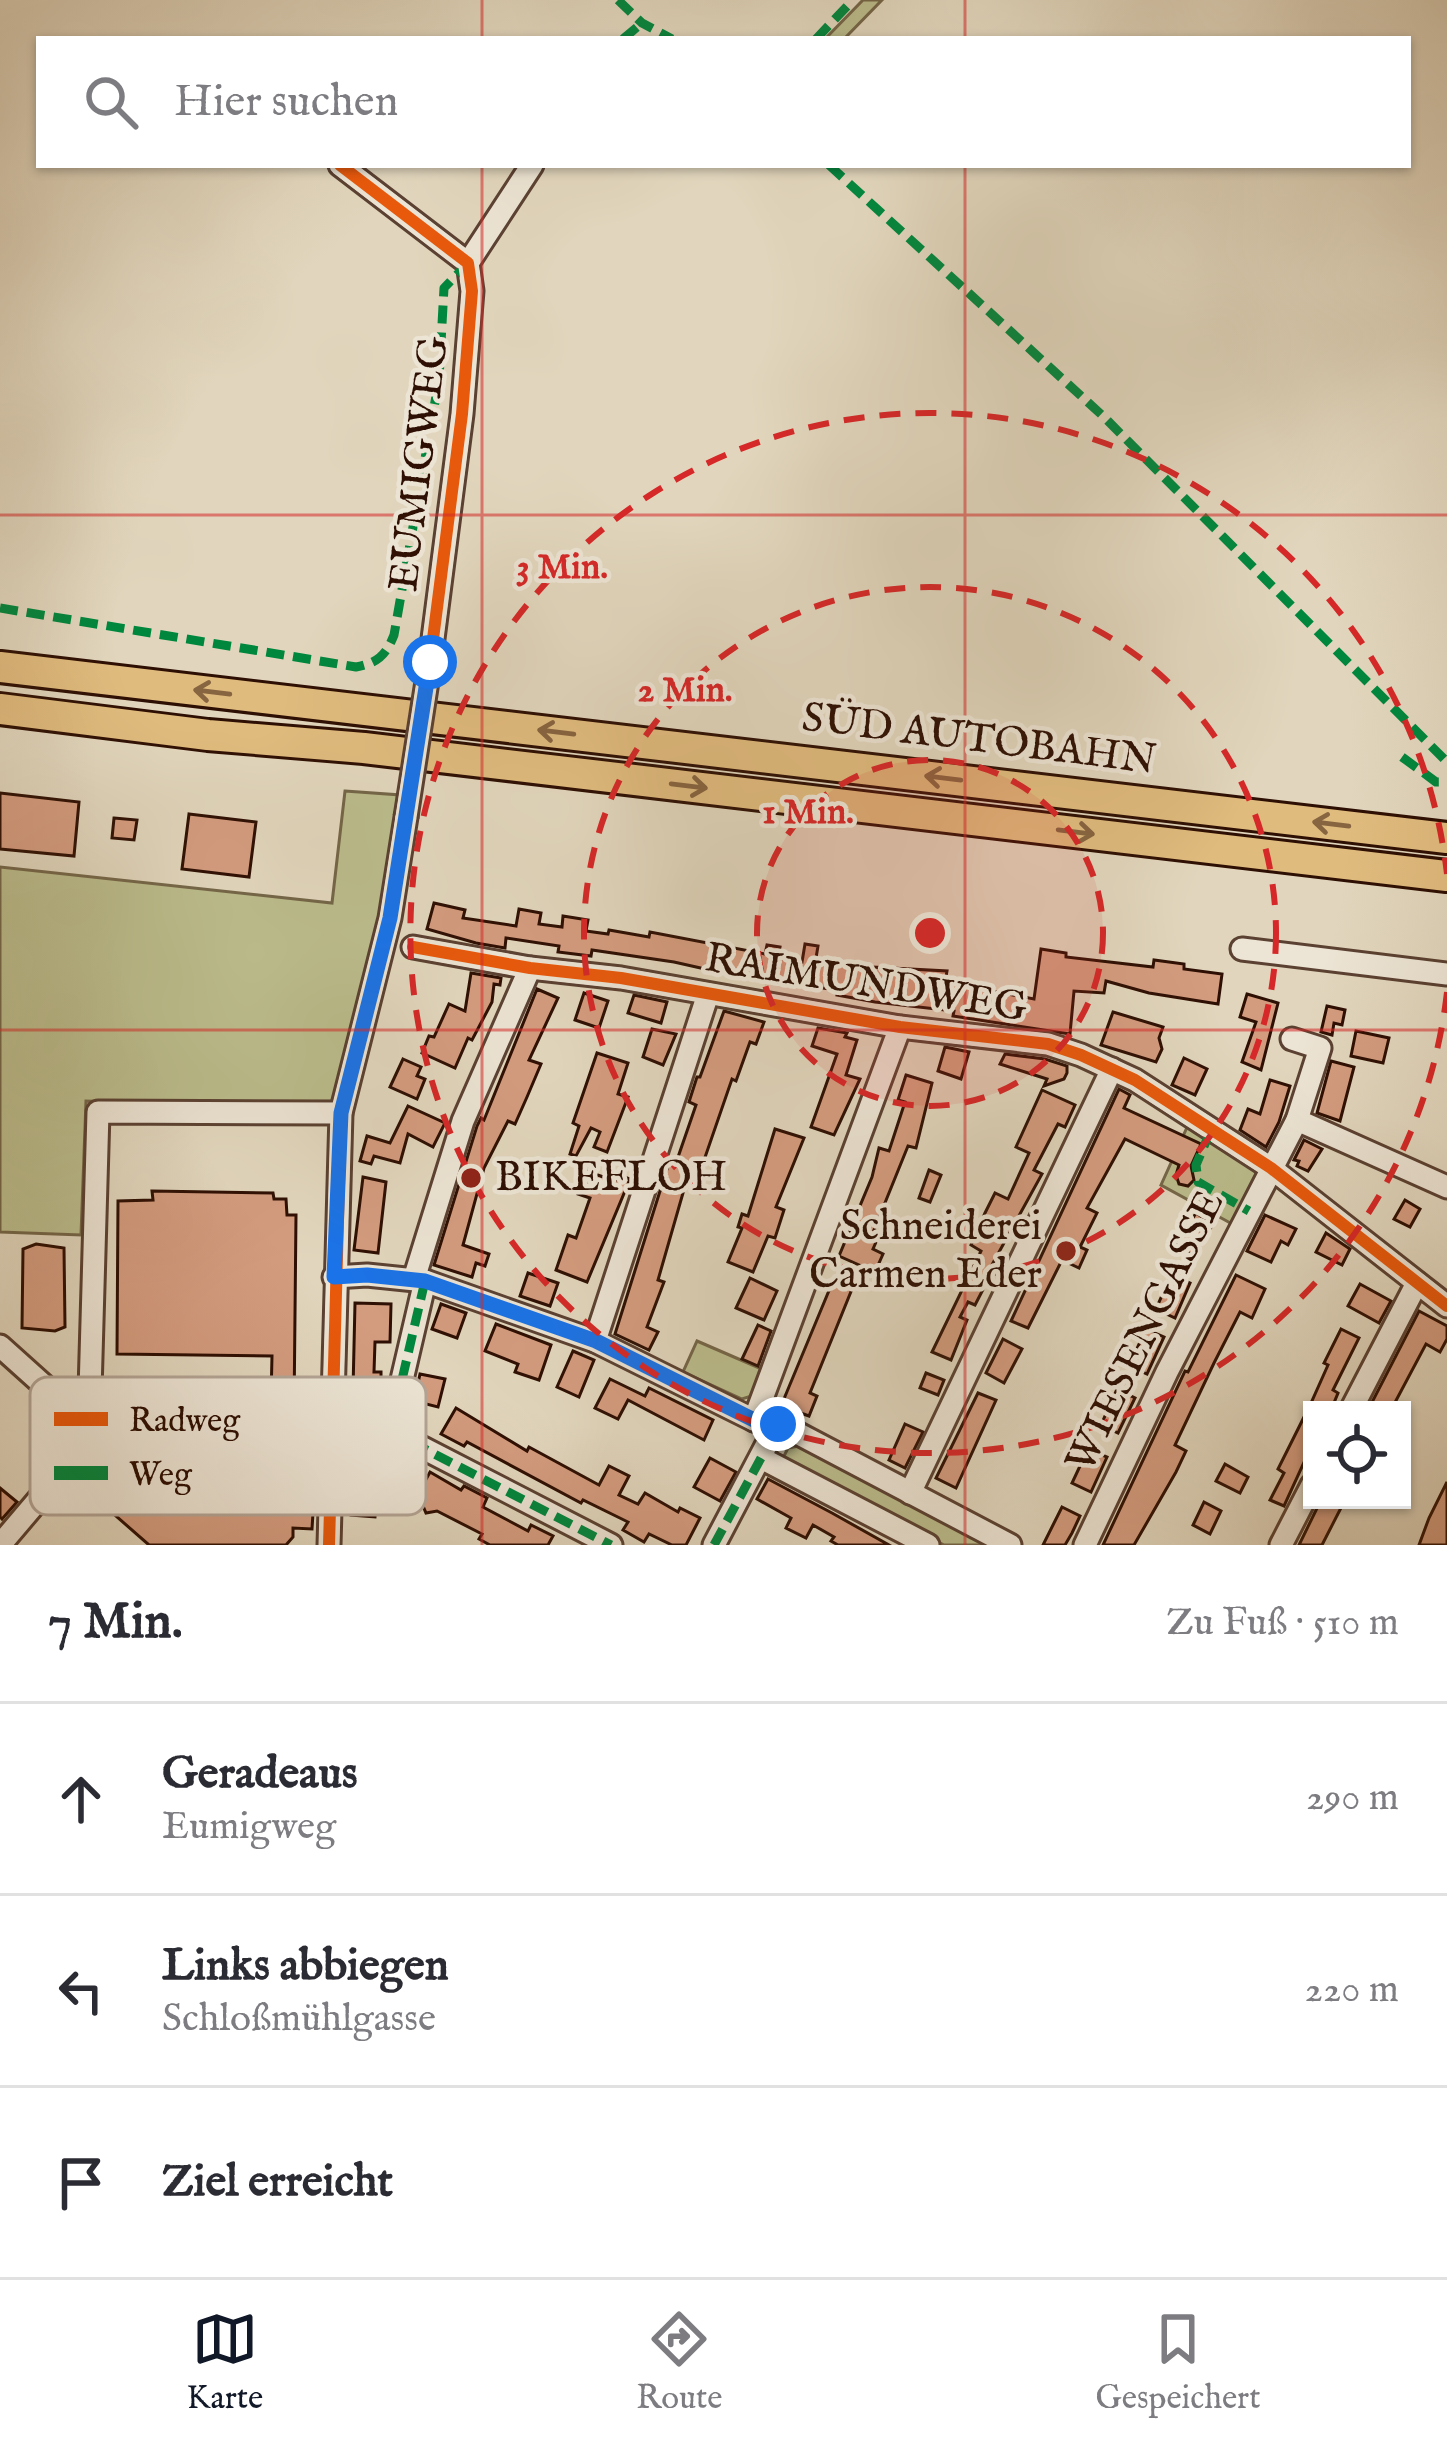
<!DOCTYPE html>
<html lang="de">
<meta charset="utf-8">
<style>
:root{--surface:#fff;--page:#f7f7f7;--text:#2b2b33;--muted:#7c7c81;--line:#e1e1e2;--accent:#111827}
body{margin:0;font-family:"IM FELL English",serif;background:var(--page);color:var(--text)}
.controls{position:absolute;right:36px;bottom:36px;display:grid;overflow:hidden;border-radius:0px;box-shadow:0 3px 9px #0004}
.controls button{width:108px;height:108px;display:grid;place-items:center;padding:0;border:0;border-bottom:3px solid var(--line);background:var(--surface);color:var(--text);font:60px sans-serif}
.stop{position:absolute;width:36px;height:36px;margin:-27px;border:9px solid #1a73e8;border-radius:50%;background:#fff}
.stop.end{background:#1a73e8;border-color:#fff;box-shadow:0 3px 12px #0008}
.list{margin:0;padding:0;list-style:none}
h2{display:flex;justify-content:space-between;align-items:center;height:156px;margin:0;padding:0 48px;font-size:51px}
h2 small{font-size:39px;font-weight:400;color:var(--muted)}
.list li{display:grid;grid-template-columns:78px 1fr auto;gap:36px;align-items:center;box-sizing:border-box;height:192px;padding:0 48px;border-top:3px solid var(--line)}
.list b{display:block;font-size:45px;white-space:nowrap}
.list p{margin:0;font-size:39px;white-space:nowrap;color:var(--muted)}
.list em{font-size:39px;font-style:normal;color:var(--muted)}
.icon{flex:none;width:66px;height:66px;fill:none;stroke:currentColor;stroke-width:2;stroke-linecap:round;stroke-linejoin:round}
.map{position:relative;flex:none;width:1447px;height:1545px;overflow:hidden}
.search{position:absolute;background:var(--surface);box-shadow:0 3px 9px #0004;left:36px;right:36px;top:36px;height:132px;display:flex;align-items:center;gap:30px;box-sizing:border-box;padding:0 42px;border-radius:0px;color:var(--muted);font-size:45px}
.sheet{height:732px;background:var(--surface)}
nav{display:flex;justify-content:space-around;align-items:center;box-sizing:border-box;height:168px;border-top:3px solid var(--line);background:var(--surface);font-size:33px;color:var(--muted)}
nav a{display:grid;justify-items:center;gap:6px}
nav .on{color:var(--accent)}
.map>svg:first-child{display:block}
</style>
<div class="map">
<svg width="1447" height="1545" viewBox="0 0 1447 1545">
<rect width="100%" height="100%" fill="#e1d6bd"/>
<filter id="stains"><feTurbulence type="fractalNoise" baseFrequency=".00167" numOctaves="4"/><feColorMatrix values="0 0 0 0 .2 0 0 0 0 .09 0 0 0 0 .02 0 0 0 .5 -.17"/></filter>
<radialGradient id="worn" r=".72"><stop offset=".6" stop-color="#630" stop-opacity="0"/><stop offset="1" stop-color="#630" stop-opacity=".3"/></radialGradient>
<!-- green -->
<g fill="#bbbc8c" stroke="#746648" stroke-width="3">
<polygon points="863,0 882,0 844,39 825,39"/>
<polygon points="345,791 400,795 372,980 336,1108 86,1101 81,1235 0,1232 0,867 332,903"/>
<polygon points="1189,1123 1253,1164 1257,1178 1234,1225 1161,1185"/>
<polygon points="697,1341 764,1370 755,1395 742,1399 683,1372"/>
<polygon points="799,1446 989,1545 944,1545 790,1464 784,1456 788,1448"/>
</g>
<!-- building -->
<g fill="#d49c7f" stroke="#2e0f03" stroke-width="3">
<polygon points="0,793 79,802 74,856 0,849"/>
<polygon points="189,814 256,822 249,877 182,869"/>
<polygon points="114,818 137,820 134,840 112,838"/>
<polygon points="434,903 465,910 463,918 516,926 519,909 541,913 539,924 562,927 563,916 588,920 586,931 608,934 609,930 649,937 650,932 765,954 767,945 780,947 778,958 802,962 805,944 818,946 815,964 947,971 945,982 1034,999 1041,949 1066,953 1066,957 1153,967 1154,960 1184,964 1184,969 1222,974 1218,1004 1149,993 1106,981 1104,993 1074,991 1070,1034 953,1016 954,1011 875,1002 837,995 838,990 745,978 674,962 592,950 591,956 558,952 559,946 506,938 505,948 476,943 427,929"/>
<polygon points="471,973 501,978 500,985 494,984 492,1002 472,1040 468,1038 455,1068 422,1053 429,1036 434,1037 449,1004 465,1011"/>
<polygon points="537,989 558,998 529,1060 541,1064 527,1097 515,1124 508,1121 484,1168 463,1245 489,1254 485,1266 476,1263 472,1277 434,1265 477,1126 481,1118 484,1120"/>
<polygon points="584,993 608,1001 599,1028 575,1020"/>
<polygon points="1247,994 1278,1003 1261,1070 1242,1062 1256,1022 1240,1017"/>
<polygon points="634,995 667,1002 661,1023 628,1013"/>
<polygon points="1327,1006 1345,1010 1342,1025 1334,1023 1332,1035 1321,1032"/>
<polygon points="724,1011 764,1022 756,1044 750,1042 736,1081 732,1079 701,1169 698,1167 691,1188 685,1186 658,1280 664,1282 647,1327 658,1332 649,1350 615,1334 666,1172 671,1158 677,1160 696,1105 689,1102 697,1077 700,1077"/>
<polygon points="1113,1012 1163,1027 1159,1038 1162,1049 1156,1062 1101,1045"/>
<polygon points="818,1028 847,1033 845,1037 857,1040 846,1075 860,1079 834,1135 811,1127 837,1054 812,1046"/>
<polygon points="652,1029 676,1034 663,1065 643,1057"/>
<polygon points="1356,1031 1389,1038 1383,1063 1351,1056"/>
<polygon points="945,1047 969,1052 961,1079 938,1071"/>
<polygon points="597,1053 628,1063 618,1094 628,1097 607,1152 594,1147 600,1132 591,1128 576,1156 570,1154 579,1126 573,1123"/>
<polygon points="1005,1054 1045,1059 1067,1066 1067,1073 1064,1079 1044,1086 1047,1079 1000,1064"/>
<polygon points="1184,1058 1207,1069 1195,1095 1172,1085"/>
<polygon points="403,1059 421,1067 417,1076 425,1079 417,1099 390,1087"/>
<polygon points="1331,1061 1354,1067 1340,1121 1317,1113"/>
<polygon points="906,1075 932,1083 916,1148 908,1146 874,1230 880,1233 873,1249 883,1254 875,1272 839,1256 872,1177 879,1148 889,1151 905,1102 898,1100"/>
<polygon points="1270,1080 1290,1086 1279,1122 1266,1147 1240,1130 1248,1109 1260,1114"/>
<polygon points="1119,1089 1130,1095 1124,1108 1201,1144 1191,1166 1194,1180 1188,1186 1179,1184 1176,1175 1179,1165 1125,1139 1087,1208 1097,1213 1080,1247 1087,1250 1079,1268 1062,1260 1028,1328 1011,1321"/>
<polygon points="1042,1090 1075,1105 1065,1127 1058,1124 1034,1170 1042,1174 988,1272 991,1274 975,1305 968,1302 960,1317 967,1320 951,1360 932,1352 981,1251 971,1245 985,1213 995,1193 1008,1199 1029,1153 1016,1147"/>
<polygon points="408,1106 445,1123 433,1147 408,1134 400,1163 374,1156 371,1164 360,1161 367,1136 390,1143"/>
<polygon points="775,1129 804,1138 776,1207 784,1210 775,1238 768,1236 753,1272 728,1262 742,1228 738,1227 742,1214 748,1216"/>
<polygon points="1304,1140 1322,1149 1308,1171 1297,1166 1299,1161 1294,1160"/>
<polygon points="929,1170 941,1175 930,1202 919,1198"/>
<polygon points="586,1171 615,1181 617,1174 630,1179 587,1282 556,1270 568,1235 576,1238 590,1198 578,1194"/>
<polygon points="363,1177 386,1182 378,1253 354,1250"/>
<polygon points="152,1191 273,1193 274,1199 286,1199 287,1215 296,1215 293,1512 313,1513 312,1529 293,1528 293,1537 286,1545 149,1545 75,1480 109,1435 153,1474 270,1475 270,1435 158,1434 158,1396 271,1398 272,1356 117,1354 118,1201 153,1200"/>
<polygon points="1405,1200 1420,1209 1410,1227 1394,1219"/>
<polygon points="1196,1213 1213,1224 1194,1256 1176,1245"/>
<polygon points="1265,1215 1296,1229 1288,1245 1281,1241 1271,1262 1247,1251"/>
<polygon points="1326,1233 1350,1249 1342,1265 1316,1252"/>
<polygon points="36,1244 64,1248 65,1327 55,1331 22,1328 23,1249"/>
<polygon points="528,1273 558,1283 550,1306 520,1296"/>
<polygon points="1171,1275 1190,1283 1175,1318 1156,1309"/>
<polygon points="1236,1275 1265,1289 1252,1318 1240,1312 1214,1363 1175,1445 1186,1451 1176,1472 1134,1545 1103,1545 1185,1371 1188,1372"/>
<polygon points="750,1278 777,1291 764,1320 736,1308"/>
<polygon points="833,1281 852,1289 810,1393 817,1396 809,1416 781,1406"/>
<polygon points="1360,1284 1391,1301 1379,1323 1348,1306"/>
<polygon points="355,1303 391,1304 390,1342 375,1342 374,1372 381,1372 381,1391 353,1390"/>
<polygon points="441,1304 466,1313 457,1338 432,1329"/>
<polygon points="1419,1311 1447,1326 1447,1339 1440,1352 1426,1344 1391,1410 1368,1410"/>
<polygon points="496,1324 551,1345 539,1380 515,1372 518,1364 485,1351"/>
<polygon points="758,1325 771,1331 758,1366 742,1359"/>
<polygon points="1146,1329 1164,1337 1147,1374 1129,1366"/>
<polygon points="1341,1329 1359,1338 1333,1390 1338,1393 1331,1410 1312,1410 1312,1445 1284,1506 1270,1500 1284,1473 1278,1469 1311,1403 1328,1365 1324,1363"/>
<polygon points="1003,1339 1022,1349 1004,1383 986,1373"/>
<polygon points="573,1351 594,1360 579,1397 557,1387"/>
<polygon points="926,1373 944,1380 938,1395 920,1388"/>
<polygon points="420,1374 445,1379 438,1407 414,1401"/>
<polygon points="610,1379 645,1396 649,1388 713,1420 704,1440 628,1400 618,1419 595,1408"/>
<polygon points="1117,1389 1135,1398 1118,1433 1101,1425"/>
<polygon points="978,1393 996,1400 956,1488 936,1478"/>
<polygon points="456,1408 527,1451 529,1447 599,1485 609,1466 629,1476 619,1495 638,1504 645,1493 678,1512 680,1508 700,1518 686,1545 672,1545 649,1534 644,1542 623,1530 628,1522 583,1500 581,1503 467,1442 464,1446 441,1434"/>
<polygon points="377,1419 375,1433 381,1443 381,1504 376,1503 375,1517 351,1515 351,1420"/>
<polygon points="905,1424 923,1432 905,1468 889,1460"/>
<polygon points="1088,1449 1107,1457 1091,1492 1072,1483"/>
<polygon points="710,1458 736,1472 720,1501 694,1487"/>
<polygon points="1225,1464 1248,1477 1240,1493 1216,1481"/>
<polygon points="430,1472 461,1490 464,1486 487,1498 483,1507 528,1531 531,1525 553,1536 548,1545 490,1545 479,1539 482,1534 437,1511 426,1513 418,1494"/>
<polygon points="768,1479 832,1513 889,1545 838,1545 831,1541 834,1537 813,1525 806,1538 786,1528 791,1518 757,1499"/>
<polygon points="1447,1482 1447,1545 1419,1545 1429,1518"/>
<polygon points="0,1488 17,1502 2,1519 0,1517"/>
<polygon points="1321,1500 1345,1500 1322,1545 1299,1545"/>
<polygon points="1204,1502 1221,1511 1210,1534 1193,1525"/>
<polygon points="1062,1507 1080,1516 1072,1533 1065,1545 1043,1545"/>
</g>
<g fill="none" stroke-linecap="round" stroke-linejoin="round">
<defs>
<g id="minor">
<polyline points="340,165 468,263 472,291 462,414 430,662"/>
<polyline points="468,263 532,165"/>
<polyline points="413,947 530,968 621,978 900,1027 1048,1044 1081,1055 1135,1080 1271,1168 1447,1306"/>
<polyline points="1242,949 1447,974"/>
<polyline points="1297,1120 1447,1187"/>
<polyline points="334,1277 367,1275 425,1281 595,1341 754,1420 778,1423 1010,1545"/>
<polyline points="414,1279 463,1121 530,968"/>
<polyline points="425,1281 390,1431 611,1545"/>
<polyline points="595,1341 708,994"/>
<polyline points="0,1346 89,1426 89,1440 0,1545"/>
<polyline points="1351,1410 1417,1283"/>
<polyline points="754,1420 900,1027"/>
<polyline points="89,1426 98,1112 341,1113"/>
<polyline points="761,1458 928,1545"/>
<polyline points="910,1493 1112,1069"/>
<polyline points="329,1545 341,1113 390,918 406,817"/>
<polyline points="714,1545 778,1423"/>
<polyline points="1085,1545 1167,1372 1297,1120 1320,1048 1292,1039"/>
<polyline points="1281,1545 1312,1485"/>
</g>
<g id="highway">
<polyline points="0,667 1447,838"/>
<polyline points="0,709 208,735 364,748 1447,876"/>
</g>
</defs>
<!-- minor casing -->
<use href="#minor" stroke="#5b4132" stroke-width="27"/>
<!-- highway casing -->
<use href="#highway" stroke="#2e0f03" stroke-width="36"/>
<!-- minor -->
<use href="#minor" stroke="#ece4d4" stroke-width="21"/>
<!-- highway -->
<use href="#highway" stroke="#e0bb7e" stroke-width="30"/>
<defs>
<polyline id="minor-bridge" points="406,817 430,662"/>
</defs>
<!-- minor-bridge casing -->
<use href="#minor-bridge" stroke="#5b4132" stroke-width="27" stroke-linecap="butt"/>
<!-- minor-bridge -->
<use href="#minor-bridge" stroke="#ece4d4" stroke-width="21"/>
<!-- quiet -->
<g stroke="#00873e" stroke-width="9" stroke-dasharray="18 9" stroke-linecap="butt">
<polyline points="618,0 642,23 672,39"/>
<polyline points="623,39 642,23"/>
<polyline points="816,39 853,0"/>
<polyline points="829,165 1104,417 1447,762"/>
<path d="M0 608 356 667C378 663 386 655 394 635L439 379 444 288 468 263"/>
<polyline points="1402,757 1436,782 1447,782"/>
<polyline points="1211,1130 1196,1165 1198,1182 1249,1211"/>
<polyline points="390,1431 425,1281"/>
<polyline points="333,1432 390,1431 611,1545"/>
<polyline points="714,1545 761,1458"/>
</g>
<defs>
<g id="cycleway">
<polyline points="413,947 530,968 621,978 900,1027 1048,1044 1081,1055 1135,1080 1271,1168 1447,1306"/>
<polyline points="329,1545 341,1113 390,918 430,662 462,414 472,291 468,263 340,165"/>
</g>
</defs>
<!-- cycleway casing -->
<use href="#cycleway" stroke="#ece4d4" stroke-width="20"/>
<!-- cycleway -->
<use href="#cycleway" stroke="#e8590c" stroke-width="12"/>
</g>
<!-- one-way arrows -->
<defs><path id="oneway-shaft" d="M-6 0H5M1.5-3L5.5 0L1.5 3" fill="none" stroke-width="1.6" stroke-linecap="round" stroke-linejoin="round" transform="scale(3)"/></defs>
<g stroke="#876540">
<use href="#oneway-shaft" transform="translate(212 692) rotate(-173)"/>
<use href="#oneway-shaft" transform="translate(556 732) rotate(-173)"/>
<use href="#oneway-shaft" transform="translate(943 778) rotate(-173)"/>
<use href="#oneway-shaft" transform="translate(689 786) rotate(7)"/>
<use href="#oneway-shaft" transform="translate(1331 824) rotate(-173)"/>
<use href="#oneway-shaft" transform="translate(1076 832) rotate(7)"/>
</g>
<g fill="none" stroke-linecap="round" stroke-linejoin="round">
<!-- route -->
<polyline stroke="#1a73e8" stroke-width="15" points="430,662 390,918 341,1113 334,1277 367,1275 425,1281 596,1341 754,1420 778,1424"/>
</g>
<!-- grid -->
<path fill="none" stroke="#d62828" stroke-width="3" stroke-opacity="0.55" d="M482 0V39M965 0V39M482 165V1545M965 165V1545M0 515H1447M0 1030H1447"/>
<!-- distance rings -->
<circle cx="930" cy="933" r="173" fill="#d62828" fill-opacity=".12"/>
<g fill="none" stroke="#d62828" stroke-width="6" stroke-dasharray="21 15">
<circle cx="930" cy="933" r="173"/>
<circle cx="930" cy="933" r="346"/>
<path d="M1447 992A520 520 0 1 1 1447 874"/>
</g>
<!-- markers -->
<g fill="#8f2418" stroke="#ece4d4" stroke-width="4.5">
<circle cx="471" cy="1178" r="12"/>
<circle cx="1066" cy="1251" r="12"/>
</g>
<g text-anchor="middle" dominant-baseline="central" stroke-width="9" stroke-linejoin="round" paint-order="stroke">
<!-- street labels -->
<g font-size="42" fill="#2e0f03" stroke="#ece4d4">
<text transform="translate(420 464) rotate(-83)">EUMIGWEG</text>
<text transform="translate(979 740) rotate(7)">SÜD AUTOBAHN</text>
<text transform="translate(866 984) rotate(9)">RAIMUNDWEG</text>
<text transform="translate(1146 1332) rotate(-64)">WIESENGASSE</text>
</g>
<!-- poi labels -->
<g font-size="42" fill="#2e0f03" stroke="#ece4d4" text-anchor="start">
<text x="495" y="1178">BIKEFLOH</text>
<text x="1042" y="1227" text-anchor="end">Schneiderei<tspan x="1042" dy="48">Carmen Eder</tspan></text>
</g>
</g>
<!-- legend -->
<rect x="30" y="1377" width="396" height="138" rx="18" fill="#ece4d4" stroke="#b3a495" stroke-width="3"/>
<rect x="54" y="1412" width="54" height="14" fill="#e8590c"/>
<rect x="54" y="1466" width="54" height="14" fill="#00873e"/>
<g font-size="33" fill="#2e0f03">
<text x="129" y="1431">Radweg</text>
<text x="129" y="1485">Weg</text>
</g>
<circle cx="930" cy="933" r="18" fill="#d62828" stroke="#ece4d4" stroke-width="6"/>
<g font-size="36" text-anchor="middle" font-weight="bold" fill="#d62828" stroke="#ece4d4" stroke-width="9" stroke-linejoin="round" paint-order="stroke">
<text x="562" y="578">3 Min.</text>
<text x="685" y="701">2 Min.</text>
<text x="808" y="823">1 Min.</text>
</g>
<rect width="100%" height="100%" filter="url(#stains)"/>
<rect width="100%" height="100%" fill="url(#worn)"/>
</svg>
<div class="controls">
<button><svg class="icon" aria-label="locate" viewBox="0 0 24 24"><circle cx="12" cy="12" r="6"/><path d="M12 2v4M12 18v4M2 12h4M18 12h4"/></svg></button>
</div>
<div class="stop" style="left:430px;top:662px"></div>
<div class="stop end" style="left:778px;top:1424px"></div>
<div class="search"><svg class="icon" aria-label="search" viewBox="0 0 24 24"><circle cx="10" cy="10" r="6"/><path d="M15 15l6 6"/></svg>Hier suchen</div>
</div>
<section class="sheet">
<h2>7 Min.<small>Zu Fuß · 510 m</small></h2>
<ul class="list">
<li><svg class="icon" aria-label="ahead" viewBox="0 0 24 24"><path d="M12 20V5M6 11l6-6 6 6"/></svg><div><b>Geradeaus</b><p>Eumigweg</p></div><em>290 m</em></li>
<li><svg class="icon" aria-label="left" viewBox="0 0 24 24"><path d="M17 20v-9H6M10 6l-5 5 5 5"/></svg><div><b>Links abbiegen</b><p>Schloßmühlgasse</p></div><em>220 m</em></li>
<li><svg class="icon" aria-label="arrive" viewBox="0 0 24 24"><path d="M6 21V4h12l-3 4 3 4H6"/></svg><div><b>Ziel erreicht</b></div></li>
</ul>
</section>
<nav>
<a class="on"><svg class="icon" aria-label="map" viewBox="0 0 24 24"><path d="M3 6l6-2 6 2 6-2v14l-6 2-6-2-6 2zM9 4v14M15 6v14"/></svg>Karte</a>
<a><svg class="icon" aria-label="directions" viewBox="0 0 24 24"><path d="M12 3l9 9-9 9-9-9zM9 14v-3h6M13 9l2 2-2 2"/></svg>Route</a>
<a><svg class="icon" aria-label="saved" viewBox="0 0 24 24"><path d="M7 4h10v16l-5-4-5 4z"/></svg>Gespeichert</a>
</nav>
